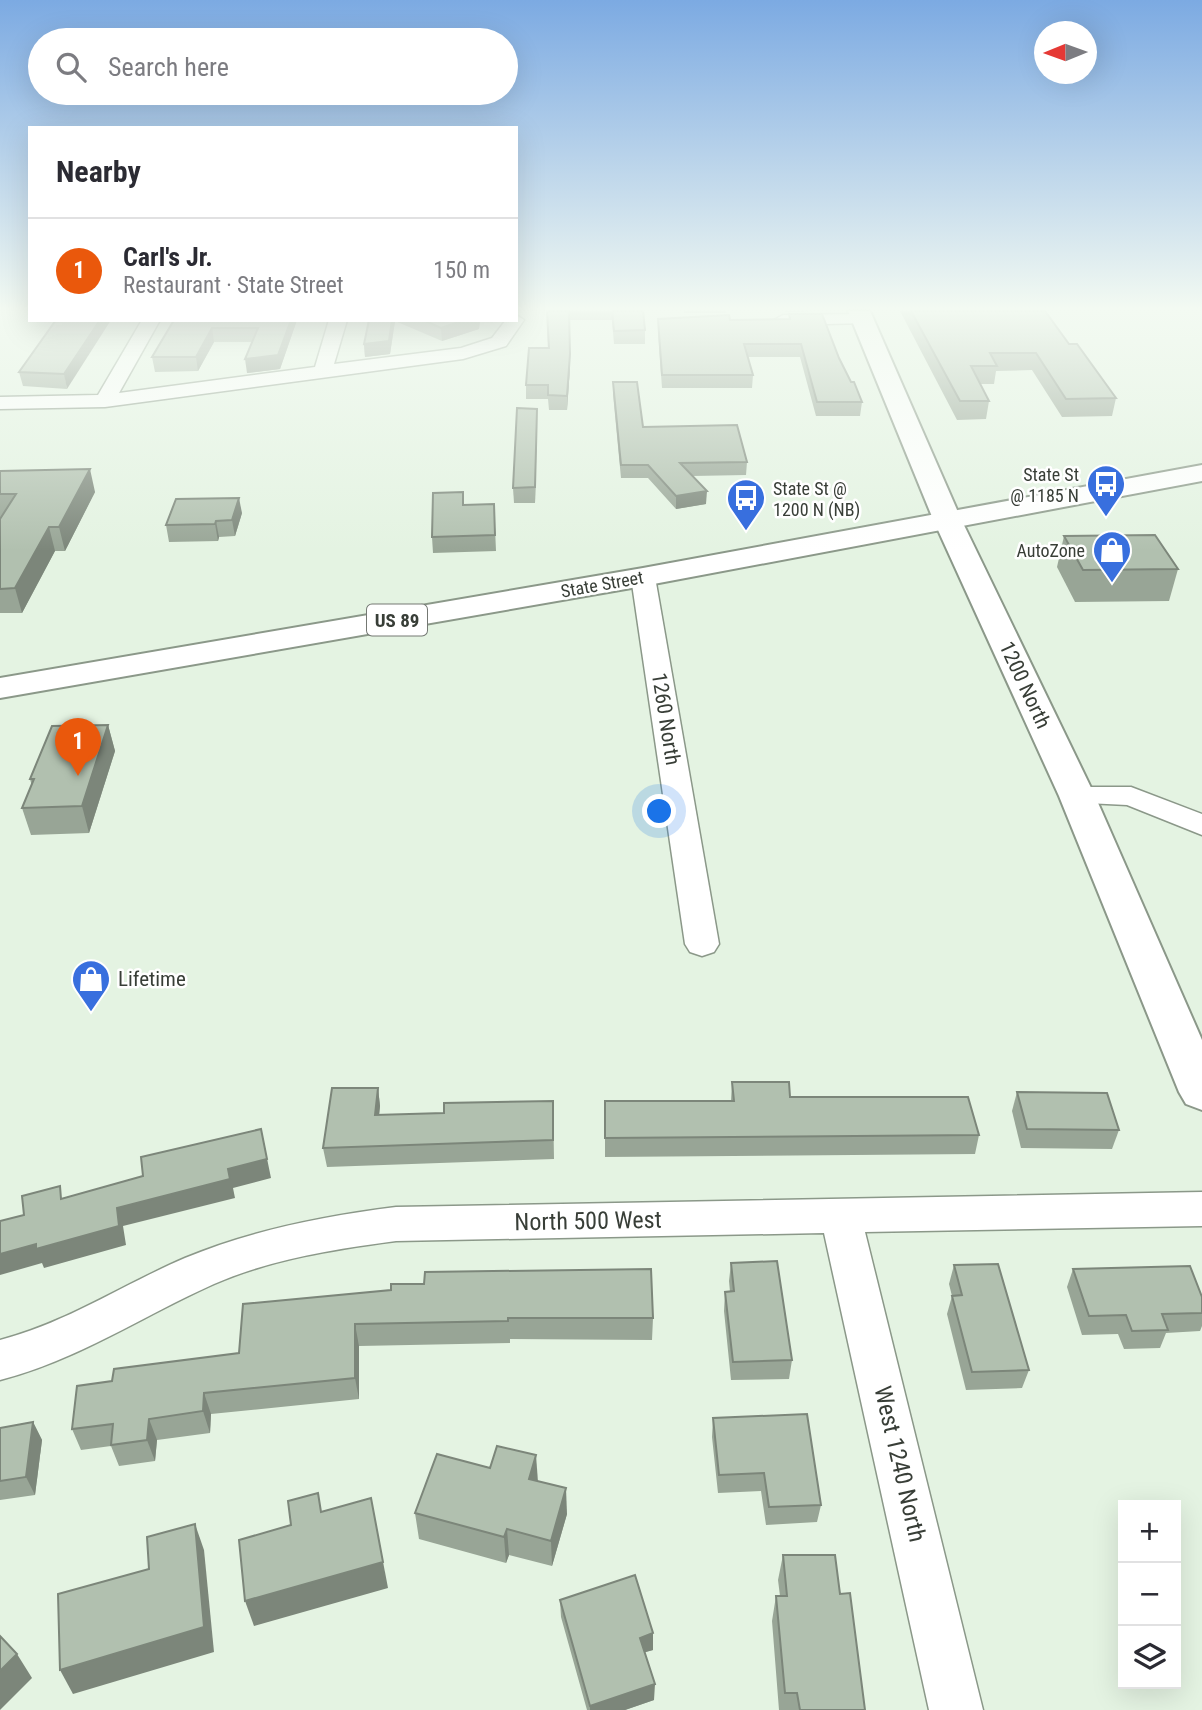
<!DOCTYPE html>
<meta charset="utf-8">
<style>
:root{--surface:#fff;--page:#f7f7f7;--text:#2b2b33;--muted:#7c7c81;--line:#e1e1e2;--accent:#ea580c}
body{margin:0;font-family:"Roboto Condensed",sans-serif;background:var(--page);color:var(--text)}
.controls{position:absolute;right:21px;bottom:21px;display:grid;overflow:hidden;border-radius:0px;box-shadow:0 7px 28px #0002}
.controls button{width:63px;height:63px;display:grid;place-items:center;padding:0;border:0;border-bottom:2px solid var(--line);background:var(--surface);color:var(--text);font:35px sans-serif}
.compass{position:absolute;left:1034px;top:21px;width:63px;height:63px;border-radius:50%;background:var(--surface);box-shadow:0 7px 28px #0002;rotate:269deg}
.you{position:absolute;left:660px;top:812px;width:24px;height:24px;margin:-18px;border:5px solid #fff;border-radius:50%;background:#1a73e8;box-shadow:0 0 0 10px #1a73e833}
.badge{display:grid;place-items:center;width:46px;height:46px;border-radius:50%;background:var(--accent);color:#fff;font-size:23px;font-weight:700}
.pin{position:absolute;translate:-50% -58px;filter:drop-shadow(0 2px 4px #0008)}
.pin::after{content:'';position:absolute;top:37px;width:24px;height:21px;background:inherit;clip-path:polygon(0 0,100% 0,50% 100%)}
.list{margin:0;padding:0;list-style:none}
h2{display:flex;justify-content:space-between;align-items:center;height:91px;margin:0;padding:0 28px;font-size:30px}
h2 small{font-size:23px;font-weight:400;color:var(--muted)}
.list li{display:grid;grid-template-columns:46px 1fr auto;gap:21px;align-items:center;box-sizing:border-box;height:105px;padding:0 28px;border-top:2px solid var(--line)}
.list b{display:block;font-size:26px;white-space:nowrap}
.list p{margin:0;font-size:23px;white-space:nowrap;color:var(--muted)}
.list em{font-size:23px;font-style:normal;color:var(--muted)}
.icon{flex:none;width:38px;height:38px;fill:none;stroke:currentColor;stroke-width:2;stroke-linecap:round;stroke-linejoin:round}
.map{position:relative;flex:none;width:1202px;height:1710px;overflow:hidden}
.search{position:absolute;background:var(--surface);box-shadow:0 7px 28px #0002;left:28px;top:28px;width:490px;height:77px;display:flex;align-items:center;gap:18px;box-sizing:border-box;padding:0 24px;border-radius:38px;color:var(--muted);font-size:26px}
.panel{position:absolute;background:var(--surface);box-shadow:0 7px 28px #0002;left:28px;top:126px;width:490px;height:196px;border-radius:0px}
.map>svg:first-child{display:block}
</style>
<div class="map">
<svg width="1202" height="1710" viewBox="0 0 1202 1710">
<rect width="100%" height="100%" fill="#e4f3e2"/>
<g fill="none" stroke-linecap="round" stroke-linejoin="round">
<defs>
<g id="minor">
<polygon points="862,314 871,319 868,323 783,325 774,320 783,315"/>
<polygon points="516,315 524,320 506,346 463,359 105,407 0,409 0,397 98,395 142,320 160,320 119,393 315,367 329,320 347,320 334,364 461,348 492,338 506,320 516,320"/>
<polygon points="643,570 652,572 655,577 719,944 714,952 702,956 690,952 685,944 631,577 634,572"/>
<polygon points="1077,787 1131,787 1202,814 1202,835 1127,805 1066,802 1062,796 1066,790"/>
<path d="M1202 1192V1226L865 1232 983 1710H929L824 1233 396 1241C335 1249 271 1259 214 1284 142 1316 78 1360 0 1380V1340C66 1323 122 1285 185 1258 252 1230 324 1216 396 1207Z"/>
</g>
<polygon id="tertiary" points="848,311 870,311 961,519 1095,796 1202,1040 1202,1110 1186,1104 1179,1092 1059,796 933,519"/>
<polygon id="primary" points="1202,465 1202,481 643,586 0,698 0,678 643,568"/>
</defs>
<!-- minor casing -->
<use href="#minor" stroke="#8b9889" stroke-width="3"/>
<!-- tertiary casing -->
<use href="#tertiary" stroke="#8b9889" stroke-width="4"/>
<!-- primary casing -->
<use href="#primary" stroke="#8b9889" stroke-width="4"/>
<!-- minor -->
<use href="#minor" fill="#fff" fill-rule="evenodd"/>
<!-- tertiary -->
<use href="#tertiary" fill="#fff" fill-rule="evenodd"/>
<!-- primary -->
<use href="#primary" fill="#fff" fill-rule="evenodd"/>
</g>
<!-- wall -->
<g fill="#98a596">
<polygon points="547,311 643,311 645,330 645,344 614,344 612,320 569,320 570,367 567,410 549,410 548,399 526,399 526,385 548,348"/>
<rect x="684" y="311" width="42" height="2"/>
<polygon points="785,311 817,311 785,312"/>
<polygon points="900,311 1045,311 1069,344 1116,398 1112,416 1062,417 1032,370 996,371 994,384 980,384 989,401 986,419 957,420"/>
<polygon points="789,314 839,358 862,402 860,416 816,416 800,357 748,357 753,375 752,388 662,388 658,332 658,319 789,319"/>
<polygon points="56,320 67,389 23,386 19,372"/>
<polygon points="174,320 297,320 280,369 247,373 252,342 214,342 198,371 155,372 152,357"/>
<polygon points="369,320 480,320 479,329 442,341 395,321 390,354 365,357 364,344"/>
<polygon points="613,382 643,427 747,462 746,475 692,476 706,504 676,509 648,478 621,478 613,394"/>
<polygon points="537,409 535,503 514,503 513,488"/>
<polygon points="0,471 95,492 65,551 55,551 22,613 0,613 0,519 1,517 0,517"/>
<polygon points="463,492 464,505 494,504 496,551 433,553 432,537"/>
<polygon points="242,513 235,536 219,537 218,541 169,542 166,525"/>
<polygon points="1064,536 1178,569 1169,601 1075,602 1057,567"/>
<polygon points="108,725 115,751 89,833 31,835 22,808 32,786 30,779"/>
<polygon points="732,1082 790,1097 979,1135 975,1154 605,1157 605,1101 731,1101"/>
<polygon points="378,1088 380,1106 379,1115 444,1113 553,1101 554,1159 327,1167 323,1148"/>
<polygon points="1017,1092 1119,1130 1112,1149 1021,1148 1012,1111"/>
<polygon points="731,1263 792,1360 789,1379 731,1380 724,1311 725,1292 730,1292 729,1281"/>
<polygon points="954,1265 1029,1370 1022,1388 966,1390 947,1314 952,1296 949,1284"/>
<polygon points="1073,1269 1202,1297 1202,1326 1200,1331 1166,1333 1160,1348 1124,1349 1118,1334 1082,1335 1067,1287"/>
<polygon points="243,1304 653,1318 652,1340 510,1339 510,1343 359,1346 359,1399 211,1414 210,1433 157,1440 155,1461 119,1466 111,1446 81,1450 72,1429 112,1381 239,1353"/>
<polygon points="713,1418 821,1505 817,1522 766,1525 761,1491 718,1493 712,1437"/>
<polygon points="33,1422 42,1440 35,1495 0,1500 0,1428"/>
<polygon points="538,1481 567,1514 552,1566 509,1555 506,1563 419,1539 415,1513"/>
<polygon points="783,1555 840,1594 865,1710 779,1710 772,1621 776,1596 780,1596 778,1580"/>
<polygon points="560,1600 653,1633 653,1650 645,1652 654,1700 625,1710 587,1710 561,1617"/>
</g>
<!-- shaded-wall -->
<g fill="#7c867a">
<polygon points="100,320 111,320 67,389 64,374"/>
<polygon points="291,320 297,320 280,369 247,373 245,359"/>
<polygon points="392,320 395,321 390,354 365,357 364,344"/>
<polygon points="465,320 480,320 479,329 442,341 441,328"/>
<polygon points="212,328 214,342 198,371 196,357"/>
<polygon points="570,354 570,367 567,410 567,396"/>
<polygon points="537,409 537,424 535,503 535,487"/>
<polygon points="90,469 95,492 65,551 59,527"/>
<polygon points="707,491 706,504 676,509 676,496"/>
<polygon points="239,498 242,513 235,536 232,520"/>
<polygon points="216,521 219,537 218,541 215,524"/>
<polygon points="49,527 55,551 22,613 15,588"/>
<polygon points="108,725 115,751 89,833 82,806"/>
<polygon points="378,1088 380,1106 377,1134 375,1115"/>
<polygon points="261,1129 271,1178 233,1188 235,1198 123,1226 126,1245 44,1268 42,1263 0,1275 0,1254 117,1208 228,1169"/>
<polygon points="355,1324 359,1346 359,1399 355,1378"/>
<polygon points="204,1393 211,1414 210,1433 203,1411"/>
<polygon points="149,1419 157,1440 155,1461 147,1440"/>
<polygon points="33,1422 42,1440 35,1495 26,1477"/>
<polygon points="536,1455 538,1482 529,1479"/>
<polygon points="566,1488 567,1514 552,1566 551,1541"/>
<polygon points="371,1498 388,1588 254,1626 245,1601"/>
<polygon points="195,1524 204,1550 214,1652 73,1694 60,1670"/>
<polygon points="507,1529 509,1555 506,1563 504,1537"/>
<polygon points="653,1633 653,1650 639,1654 640,1638"/>
<polygon points="17,1654 32,1678 0,1710 0,1671"/>
<polygon points="655,1684 654,1700 625,1710 590,1710 590,1706"/>
</g>
<!-- building -->
<g fill="#b1c0af" stroke="#7c867a" stroke-width="2">
<polygon points="547,311 569,311 570,354 567,396 548,395 548,385 526,385 529,348 549,348"/>
<polygon points="612,311 643,311 645,330 614,331"/>
<polygon points="911,311 1045,311 1069,344 1077,344 1116,398 1066,399 1036,353 990,353 997,366 971,366 989,401 960,401"/>
<polygon points="789,314 822,314 839,358 851,382 854,382 862,402 817,402 801,344 744,344 753,375 662,375 658,319 729,315 730,320 790,319"/>
<polygon points="56,320 100,320 64,374 19,372"/>
<polygon points="174,320 291,320 278,355 245,359 258,328 212,328 196,357 152,357"/>
<polygon points="369,320 392,320 389,341 364,344"/>
<polygon points="423,320 465,320 441,328"/>
<polygon points="613,382 637,382 643,427 737,425 747,462 680,463 707,491 676,496 648,465 621,465"/>
<polygon points="517,408 537,409 535,487 513,488"/>
<polygon points="90,469 59,527 49,527 15,588 0,589 0,519 16,494 0,494 0,471"/>
<polygon points="463,492 463,505 494,504 495,535 432,537 433,493"/>
<polygon points="239,498 232,520 216,521 215,524 166,525 176,499"/>
<polygon points="1155,535 1178,569 1083,570 1064,536"/>
<polygon points="108,725 82,806 22,808 34,779 30,779 52,726"/>
<polygon points="732,1082 789,1082 790,1097 968,1097 979,1135 605,1138 605,1101 734,1101"/>
<polygon points="332,1088 378,1088 375,1115 444,1113 444,1103 553,1101 553,1140 323,1148"/>
<polygon points="1017,1092 1107,1093 1119,1130 1027,1129"/>
<polygon points="261,1129 267,1159 228,1169 230,1179 117,1208 119,1226 36,1249 36,1244 0,1254 0,1221 24,1215 22,1196 60,1186 61,1199 143,1176 141,1157"/>
<polygon points="777,1261 792,1360 733,1362 725,1292 734,1291 731,1263"/>
<polygon points="998,1264 1029,1370 972,1372 952,1296 962,1295 954,1265"/>
<polygon points="1190,1266 1202,1297 1202,1313 1162,1314 1168,1330 1132,1331 1126,1315 1089,1316 1073,1269"/>
<polygon points="651,1269 653,1318 508,1318 508,1321 355,1324 355,1378 204,1393 203,1411 149,1419 147,1440 111,1445 113,1424 72,1429 77,1386 112,1381 114,1369 239,1353 243,1304 391,1290 391,1284 424,1284 425,1272"/>
<polygon points="807,1414 821,1505 769,1507 764,1473 719,1475 713,1418"/>
<polygon points="33,1422 26,1477 0,1481 0,1428"/>
<polygon points="497,1446 536,1455 529,1479 566,1488 551,1541 507,1529 504,1537 415,1513 437,1454 490,1468"/>
<polygon points="318,1493 321,1512 371,1498 383,1562 245,1601 239,1540 291,1525 288,1501"/>
<polygon points="195,1524 204,1627 60,1670 58,1594 149,1569 147,1537"/>
<polygon points="783,1555 835,1555 840,1594 850,1593 865,1710 800,1710 797,1693 785,1693 776,1596 787,1596"/>
<polygon points="635,1575 653,1633 640,1638 655,1684 590,1706 560,1600"/>
<polygon points="0,1636 17,1654 0,1671"/>
</g>
<!-- sky -->
<linearGradient id="sky" x2="0" y2="1"><stop stop-color="#7caae2"/><stop offset="0.56" stop-color="#f3faf2"/><stop offset="1" stop-color="#f3faf2" stop-opacity="0"/></linearGradient>
<rect width="1202" height="551" fill="url(#sky)"/>
<!-- icons -->
<defs>
<symbol id="bus-pin" viewBox="-11 -11 22 30"><path d="M0 17L-7.5 6A9.5 9.5 0 1 1 7.5 6Z" fill="#386fde" stroke="#fff"/><path d="M-5-6H5V4H4V6H2V4H-2V6H-4V4H-5ZM-3.5-4V0h7V-4ZM-3.5 1.2v1.5H-2V1.2ZM2 1.2v1.5H3.5V1.2Z" fill="#fff"/></symbol>
<symbol id="shop-pin" viewBox="-11 -11 22 30"><path d="M0 17L-7.5 6A9.5 9.5 0 1 1 7.5 6Z" fill="#386fde" stroke="#fff"/><path d="M-5-2.5h2.3a2.7 3.5 0 0 1 5.4 0H5L5.5 6h-11ZM-1.5-2.5h3a1.5 2.3 0 0 0-3 0Z" fill="#fff"/></symbol>
</defs>
<g fill-rule="evenodd">
<use href="#bus-pin" x="1084" y="462" width="44" height="60"/>
<use href="#bus-pin" x="724" y="476" width="44" height="60"/>
<use href="#shop-pin" x="1090" y="528" width="44" height="60"/>
<use href="#shop-pin" x="69" y="957" width="44" height="60"/>
</g>
<g text-anchor="middle" dominant-baseline="central" stroke-width="5" stroke-linejoin="round" paint-order="stroke">
<!-- far-poi labels -->
<g font-size="18" fill="#383e37" stroke="#fff" text-anchor="end">
<text x="1079" y="474">State St<tspan x="1079" dy="21">@ 1185 N</tspan></text>
<text x="773" y="488" text-anchor="start">State St @<tspan x="773" dy="21">1200 N (NB)</tspan></text>
<text x="1085" y="550">AutoZone</text>
</g>
<!-- far-street labels -->
<g font-size="18" fill="#383e37" stroke="#fff">
<text transform="translate(602 584) rotate(-10)">State Street</text>
</g>
<!-- shield labels -->
<rect fill="#fff" stroke="#747873" stroke-width="2" x="367" y="604.5" width="60" height="31" rx="5"/>
<g font-size="19" font-weight="bold" fill="#383e37">
<text x="397" y="620">US 89</text>
</g>
<!-- street labels -->
<g font-size="21" fill="#383e37" stroke="#fff">
<text transform="translate(1025 685) rotate(65)">1200 North</text>
<text transform="translate(666 719) rotate(81)">1260 North</text>
</g>
<!-- poi labels -->
<g font-size="21" fill="#383e37" stroke="#fff" text-anchor="start">
<text x="118" y="979">Lifetime</text>
</g>
<!-- near-street labels -->
<g font-size="24" fill="#383e37" stroke="#fff">
<text transform="translate(588 1221) rotate(-1)">North 500 West</text>
<text transform="translate(900 1464) rotate(77)">West 1240 North</text>
</g>
</g>
</svg>
<div class="controls">
<button>+</button>
<button>−</button>
<button><svg class="icon" aria-label="layers" viewBox="0 0 24 24"><path d="M12 4l9 5-9 5-9-5zM3 14l9 5 9-5"/></svg></button>
</div>
<svg class="compass" viewBox="-18 -18 36 36"><path d="M0-13l5 13h-10z" fill="#e53935"/><path d="M0 13l5-13h-10z" fill="#7c7c81"/></svg>
<div class="you"></div>
<div class="pin badge" style="left:78px;top:776px">1</div>
<div class="search"><svg class="icon" aria-label="search" viewBox="0 0 24 24"><circle cx="10" cy="10" r="6"/><path d="M15 15l6 6"/></svg>Search here</div>
<section class="panel">
<h2>Nearby<small></small></h2>
<ul class="list">
<li><span class="badge">1</span><div><b>Carl's Jr.</b><p>Restaurant · State Street</p></div><em>150 m</em></li>
</ul>
</section>
</div>
